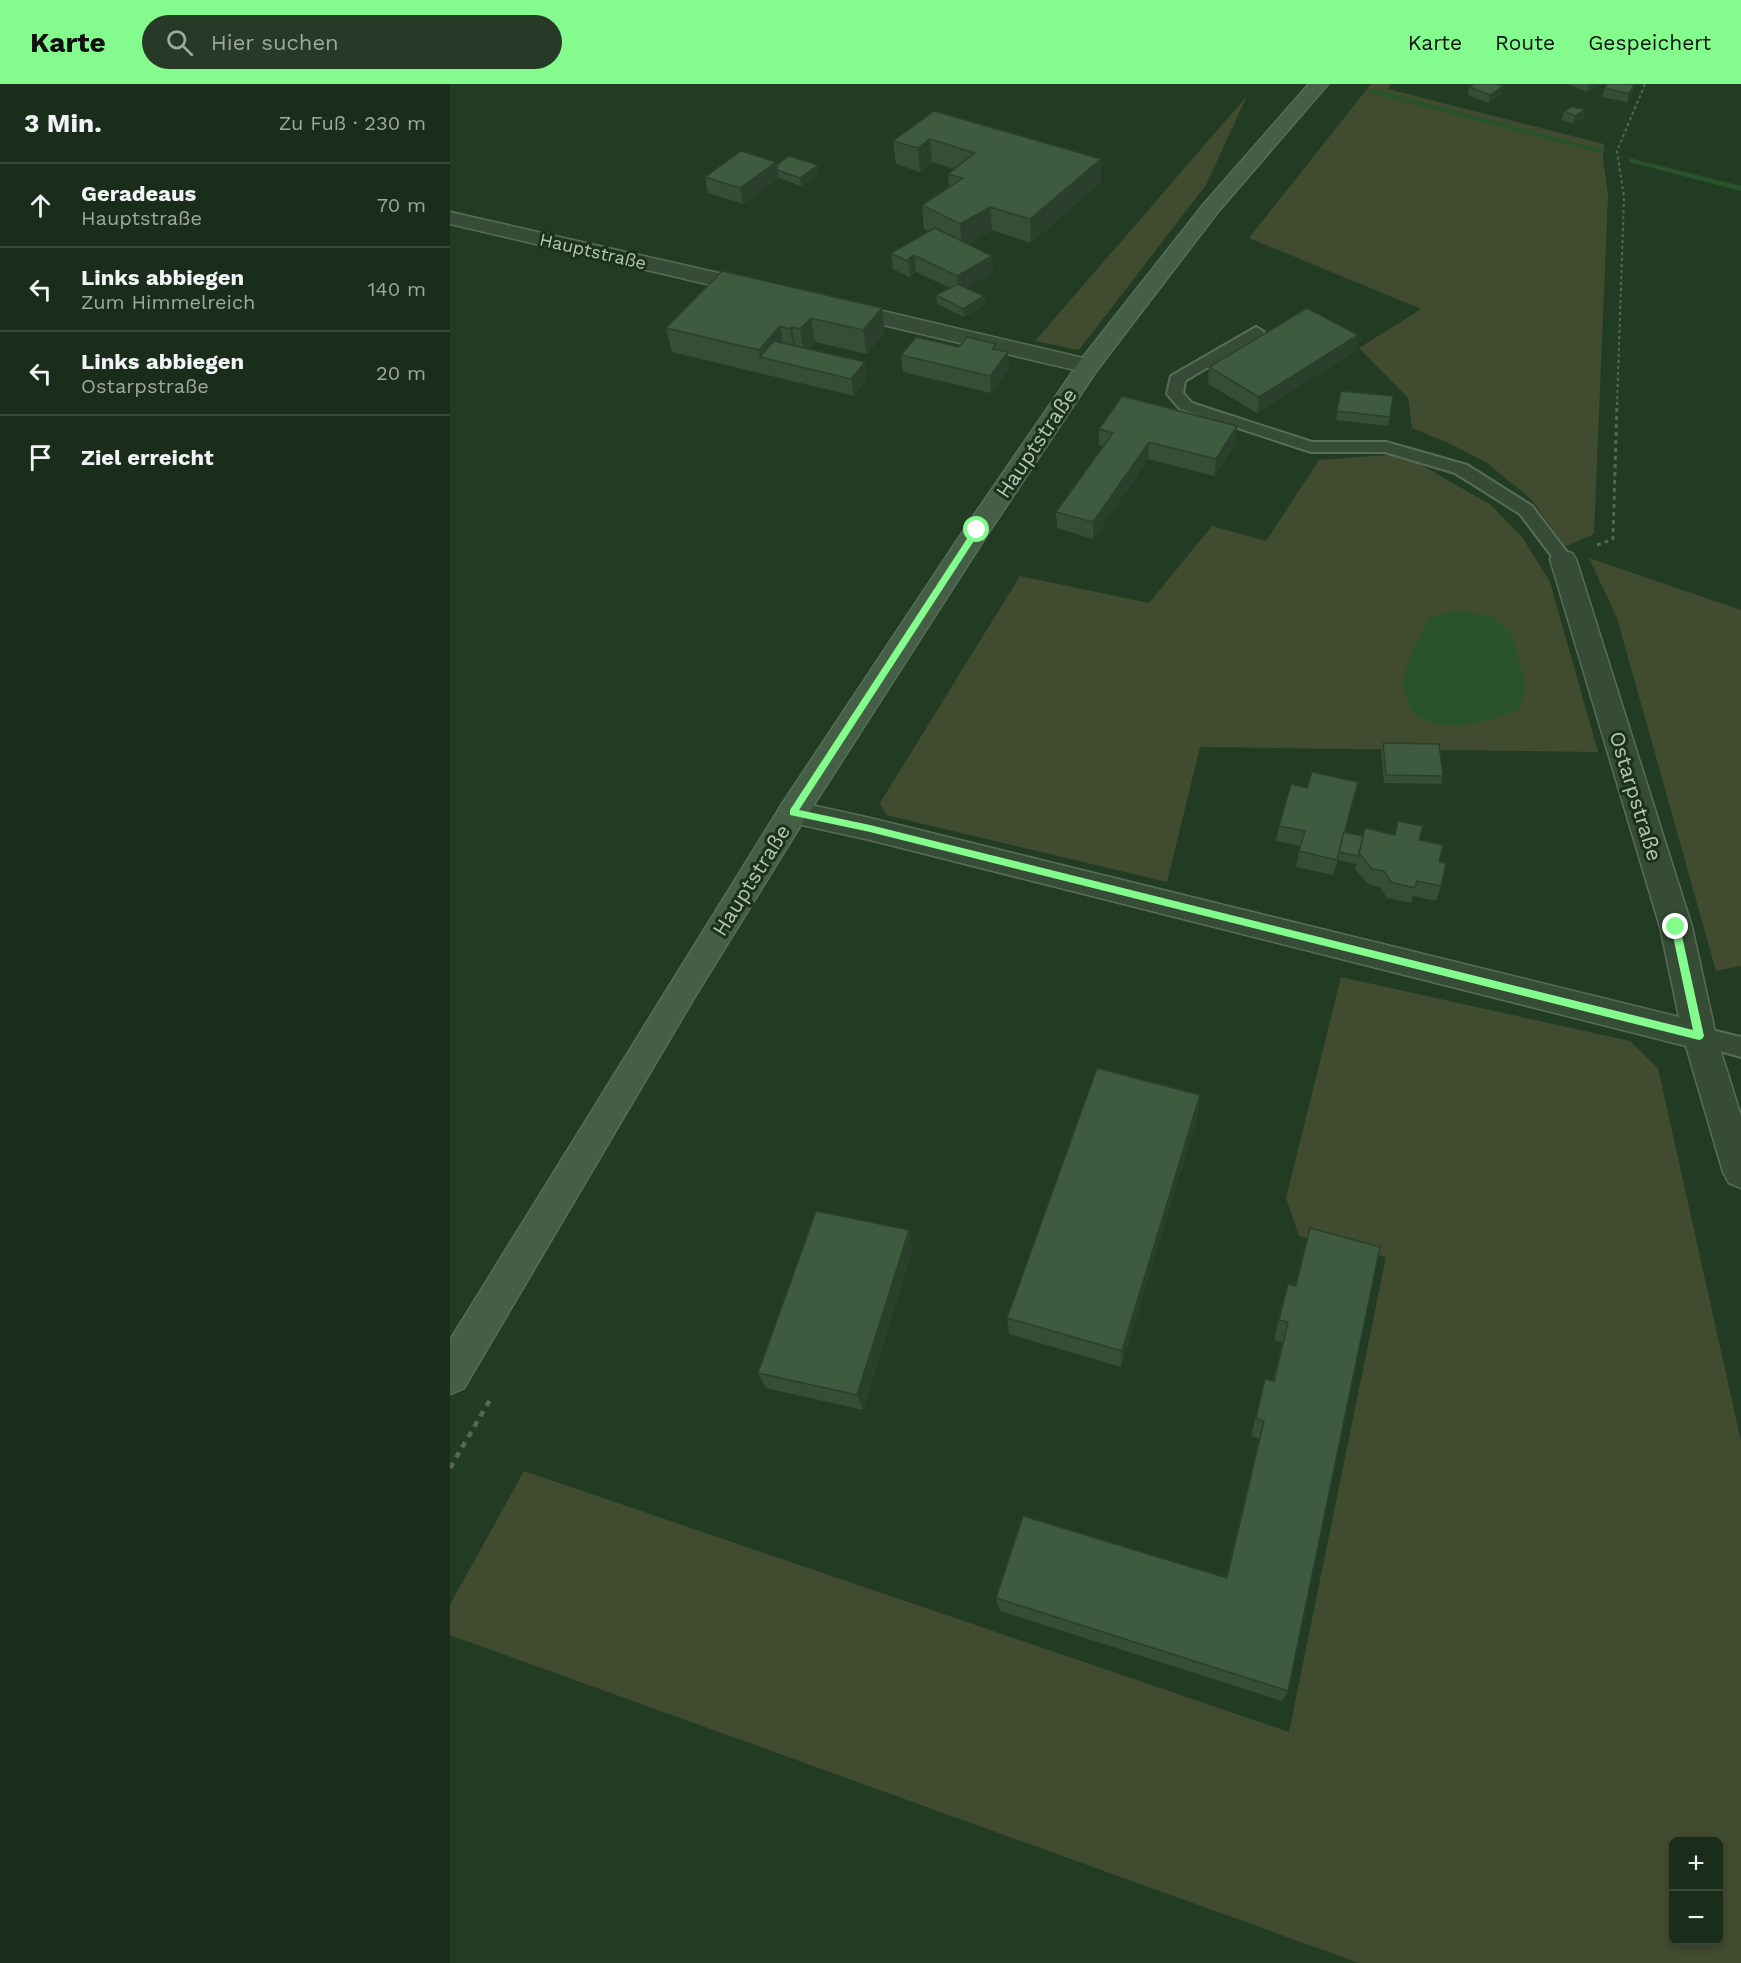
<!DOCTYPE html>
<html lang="de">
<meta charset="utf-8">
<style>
:root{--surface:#1a2d1a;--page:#273927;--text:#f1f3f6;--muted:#9fa8a2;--line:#384939;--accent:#83fb8d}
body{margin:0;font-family:"Work Sans",sans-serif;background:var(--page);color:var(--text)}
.controls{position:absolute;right:18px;bottom:18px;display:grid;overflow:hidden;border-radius:9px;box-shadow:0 3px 9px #0003}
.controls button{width:54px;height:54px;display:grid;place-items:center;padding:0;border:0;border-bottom:2px solid var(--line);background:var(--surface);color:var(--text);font:30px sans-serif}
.stop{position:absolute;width:18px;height:18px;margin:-14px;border:4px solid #83fb8d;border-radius:50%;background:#fff}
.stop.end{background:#83fb8d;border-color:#fff;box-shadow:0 2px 6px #0008}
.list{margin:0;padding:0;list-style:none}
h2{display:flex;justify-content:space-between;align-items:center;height:78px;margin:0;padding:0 24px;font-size:26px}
h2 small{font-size:20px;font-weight:400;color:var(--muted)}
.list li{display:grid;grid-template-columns:39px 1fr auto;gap:18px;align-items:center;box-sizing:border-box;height:84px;padding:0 24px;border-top:2px solid var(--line)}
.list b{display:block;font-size:22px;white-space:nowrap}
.list p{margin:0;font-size:20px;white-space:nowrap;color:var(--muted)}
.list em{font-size:20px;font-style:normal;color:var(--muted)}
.icon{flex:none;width:33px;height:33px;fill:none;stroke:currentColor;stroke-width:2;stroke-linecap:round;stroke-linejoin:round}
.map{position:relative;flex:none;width:1291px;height:1879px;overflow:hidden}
header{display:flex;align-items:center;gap:36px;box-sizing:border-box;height:84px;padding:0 30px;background:var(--accent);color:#111}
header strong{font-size:28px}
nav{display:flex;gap:33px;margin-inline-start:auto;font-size:21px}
.search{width:420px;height:54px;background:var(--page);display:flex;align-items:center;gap:15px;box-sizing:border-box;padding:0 21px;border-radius:33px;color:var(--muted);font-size:22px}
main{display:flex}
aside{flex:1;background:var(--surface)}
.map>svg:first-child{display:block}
</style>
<header>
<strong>Karte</strong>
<div class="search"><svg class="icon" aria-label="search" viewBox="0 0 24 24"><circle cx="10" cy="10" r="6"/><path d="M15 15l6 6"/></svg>Hier suchen</div>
<nav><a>Karte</a><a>Route</a><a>Gespeichert</a></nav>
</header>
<main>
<aside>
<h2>3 Min.<small>Zu Fuß · 230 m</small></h2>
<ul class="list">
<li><svg class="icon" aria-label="ahead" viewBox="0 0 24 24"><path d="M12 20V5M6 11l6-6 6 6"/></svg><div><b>Geradeaus</b><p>Hauptstraße</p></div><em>70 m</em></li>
<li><svg class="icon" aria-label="left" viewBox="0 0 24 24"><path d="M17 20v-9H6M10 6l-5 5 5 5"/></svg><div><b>Links abbiegen</b><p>Zum Himmelreich</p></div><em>140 m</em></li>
<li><svg class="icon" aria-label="left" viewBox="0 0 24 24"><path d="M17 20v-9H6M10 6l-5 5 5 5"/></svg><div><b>Links abbiegen</b><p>Ostarpstraße</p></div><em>20 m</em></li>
<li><svg class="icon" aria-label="arrive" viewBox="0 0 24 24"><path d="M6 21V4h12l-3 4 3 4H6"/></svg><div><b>Ziel erreicht</b></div></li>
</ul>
</aside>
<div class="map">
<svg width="1291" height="1879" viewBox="0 0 1291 1879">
<rect width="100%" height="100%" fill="#223c23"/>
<!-- green -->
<g fill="#414b30" fill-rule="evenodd">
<polygon points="921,0 941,0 938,5 1154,60 1153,75 1158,112 1144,450 1115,463 1082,416 1037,379 1003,361 962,344 958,314 909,264 971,225 799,154"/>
<polygon points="797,12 756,101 629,266 585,257"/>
<polygon points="938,371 961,375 1041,421 1072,453 1100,498 1148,668 750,663 717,798 436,731 430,719 570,492 699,519 762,442 816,457 869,376"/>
<polygon points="1139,474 1291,526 1291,882 1266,887 1167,534"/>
<path d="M891 893 1180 957 1208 984 1291 1357V1879H909L0 1551V1521L74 1387 839 1648 936 1173 849 1152 836 1114ZM1224 1758H1268V1856H1224Z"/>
</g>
<!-- water -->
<path fill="#29542b" d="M1005 526 1043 532 1061 549 1076 601 1070 625C1033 641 951 662 954 594 954 582 973 547 979 534Z"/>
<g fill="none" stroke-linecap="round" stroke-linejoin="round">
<!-- stream -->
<g fill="#29542b" fill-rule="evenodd">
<polygon points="920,5 926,5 1157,67 1150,69 920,9"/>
<polygon points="1179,74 1291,102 1291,107 1179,78"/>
</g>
<defs>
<g id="lane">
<polygon points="806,243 814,248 811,251 735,297 733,309 742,319 862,358 936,358 1017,381 1082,422 1119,471 1122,475 1119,479 1107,479 1070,430 1005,389 935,368 861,368 730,325 717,310 721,292"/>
<polygon points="1249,943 1291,953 1291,973 1241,959 1238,952 1241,945"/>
</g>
<g id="street">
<polygon points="0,128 308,198 316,200 319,205 316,210 308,212 0,140"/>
<polygon points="390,217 646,277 649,282 646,287 638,289 382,229 379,224 382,219"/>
<polygon points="1113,467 1122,469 1126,475 1242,843 1266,952 1291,1032 1291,1104 1279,1099 1273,1088 1236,962 420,756 343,739 332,736 328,728 332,720 343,717 420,734 1229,933 1210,843 1100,475 1104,469"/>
</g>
<polygon id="secondary" points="859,0 878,0 767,129 647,286 537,451 354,736 244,914 14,1304 0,1310 0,1256 332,720 518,440 630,277 753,121"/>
</defs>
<!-- lane casing -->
<use href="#lane" stroke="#566d58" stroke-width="4"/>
<!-- street casing -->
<use href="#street" stroke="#566d58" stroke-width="3"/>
<!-- secondary casing -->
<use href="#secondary" stroke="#566d58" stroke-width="3"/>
<!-- path-far2 -->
<polyline stroke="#596750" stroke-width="2" stroke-dasharray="3 3" stroke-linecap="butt" points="1167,321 1174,113 1167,67 1195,0"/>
<!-- path-far1 -->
<polyline stroke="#596750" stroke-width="3" stroke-dasharray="4 4" stroke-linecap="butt" points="1147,461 1163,455 1167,319"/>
<!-- path -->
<polyline stroke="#596750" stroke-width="4.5" stroke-dasharray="6 6" stroke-linecap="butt" points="0,1384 40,1316"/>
<!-- lane -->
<use href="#lane" fill="#364c37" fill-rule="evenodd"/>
<!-- street -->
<use href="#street" fill="#364c37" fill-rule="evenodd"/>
<!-- secondary -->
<use href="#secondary" fill="#445f46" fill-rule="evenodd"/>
</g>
<!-- wall -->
<g fill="#354e36">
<polygon points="1117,0 1151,0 1137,8"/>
<polygon points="1053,2 1051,10 1038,19 1018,11 1019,3"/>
<polygon points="1155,4 1182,9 1177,18 1152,13"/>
<polygon points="1135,25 1133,34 1123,40 1112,36 1114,27"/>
<polygon points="484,27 651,98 581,159 542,146 518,160 543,188 516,204 534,212 535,221 514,233 487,220 486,211 500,204 466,188 460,191 461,194 443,185 441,169 479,147 474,145 472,121 499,104 498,90 504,85 482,78 470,88 446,80 443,57"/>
<polygon points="326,78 327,81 369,89 351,102 329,94 293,120 258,109 255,93"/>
<polygon points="272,187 435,248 417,270 365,258 358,265 415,278 417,295 404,312 222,268 216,244"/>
<polygon points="908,251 905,267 807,329 758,300 759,283"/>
<polygon points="509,263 546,266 559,285 541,309 453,288 451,271"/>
<polygon points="891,307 940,333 938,342 886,336"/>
<polygon points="649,345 786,358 764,392 698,375 643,455 607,444 606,428 653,363 649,361"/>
<polygon points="933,659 993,692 991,700 934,699 931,667"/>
<polygon points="908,698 895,748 913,752 969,756 989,778 991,802 986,817 963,812 961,819 937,814 930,803 918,800 905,785 906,780 888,776 883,791 846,783 850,762 826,757 829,742 857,704"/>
<polygon points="748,1030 671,1283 559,1250 557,1234"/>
<polygon points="860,1144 838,1607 832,1617 550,1527 546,1514 776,1494 809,1355 801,1352 815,1295 823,1297 832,1258 824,1257 832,1221 838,1200 845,1202"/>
<polygon points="463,1163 413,1326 316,1304 308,1289"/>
</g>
<!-- shaded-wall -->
<g fill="#2b402c">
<polygon points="1139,0 1151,0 1137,8"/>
<polygon points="1184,1 1182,9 1177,18 1179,10"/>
<polygon points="1053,2 1051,10 1038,19 1040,11"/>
<polygon points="1135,25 1133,34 1123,40 1125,32"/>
<polygon points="480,55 482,78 470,88 468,64"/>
<polygon points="651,75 651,98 581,159 580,135"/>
<polygon points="326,78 329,94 293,120 290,104"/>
<polygon points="368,81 369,89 351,102 350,94"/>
<polygon points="540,123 542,146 512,163 510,140"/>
<polygon points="464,171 466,188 460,191 458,175"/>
<polygon points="542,172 543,188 509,209 507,192"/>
<polygon points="534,212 535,221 514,233 513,225"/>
<polygon points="432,224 435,248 417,270 413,246"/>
<polygon points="361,234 365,258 354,268 350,245"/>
<polygon points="330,242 334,266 310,273 309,266"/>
<polygon points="342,243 346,267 345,269 340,245"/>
<polygon points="908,251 905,267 807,329 809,313"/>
<polygon points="558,268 559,285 541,309 540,292"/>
<polygon points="415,278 417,295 404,312 401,295"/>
<polygon points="787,342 786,358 764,392 766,375"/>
<polygon points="699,358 698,375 643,455 643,438"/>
<polygon points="750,1011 748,1030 671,1283 672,1267"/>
<polygon points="459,1146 463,1163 413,1326 407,1311"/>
</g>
<!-- building -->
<g fill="#3e5b3f" stroke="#2b402c" stroke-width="1.5">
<polygon points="1024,0 1047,0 1053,2 1040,11 1019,3"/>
<polygon points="1157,0 1178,0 1184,1 1179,10 1155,4"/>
<polygon points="1121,23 1135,25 1125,32 1114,27"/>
<polygon points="484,27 651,75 580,135 540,123 510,140 472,121 513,94 498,90 525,69 480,55 468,64 443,57"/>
<polygon points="291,67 326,78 290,104 255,93"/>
<polygon points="339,72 368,81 350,94 327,86 327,81"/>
<polygon points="485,144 542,172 507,192 464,171 458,175 459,178 441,169"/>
<polygon points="272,187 432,224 413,246 361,234 350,245 342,243 340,245 330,242 309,266 216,244"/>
<polygon points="508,200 534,212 513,225 486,211"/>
<polygon points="857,224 908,251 809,313 759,283"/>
<polygon points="466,253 509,263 517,253 546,260 542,265 558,268 540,292 451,271"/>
<polygon points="324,257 415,278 401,295 310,273"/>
<polygon points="891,307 943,312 940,333 887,327"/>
<polygon points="672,312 787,342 766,375 699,358 643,438 606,428 663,349 649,345"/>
<polygon points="933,659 989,660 993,692 936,691"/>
<polygon points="862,688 908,698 887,776 849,767 855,747 829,742 841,700 857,704"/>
<polygon points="948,737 973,742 969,756 993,761 989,778 996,779 991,802 967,797 965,804 941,798 934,787 922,785 909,769 915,744 945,751"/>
<polygon points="894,748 913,752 908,772 889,768"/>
<polygon points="647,984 750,1011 672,1267 557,1234"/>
<polygon points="366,1127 459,1146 407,1311 308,1289"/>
<polygon points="860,1144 930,1163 838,1607 546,1514 573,1432 777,1494 814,1337 806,1334 815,1295 824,1297 838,1238 829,1236 838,1200 846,1202"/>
</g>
<!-- route -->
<polygon fill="#83fb8d" points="527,443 531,446 349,726 420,741 1243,946 1221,843 1226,840 1230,843 1254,952 1252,955 1249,956 420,748 340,731 340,726 524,444"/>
<g text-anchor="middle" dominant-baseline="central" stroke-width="6" stroke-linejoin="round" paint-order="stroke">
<!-- far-street labels -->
<g font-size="18" fill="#b1c8b3" stroke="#1b311c">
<text transform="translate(143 167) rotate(13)">Hauptstraße</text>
</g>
<!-- street labels -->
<g font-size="21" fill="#b1c8b3" stroke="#1b311c">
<text transform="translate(586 359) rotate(-56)">Hauptstraße</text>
<text transform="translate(1186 712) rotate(73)">Ostarpstraße</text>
<text transform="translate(301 796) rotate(-58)">Hauptstraße</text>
</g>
</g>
</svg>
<div class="controls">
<button>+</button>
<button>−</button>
</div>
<div class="stop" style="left:527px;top:446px"></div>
<div class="stop end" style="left:1226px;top:843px"></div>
</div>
</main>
